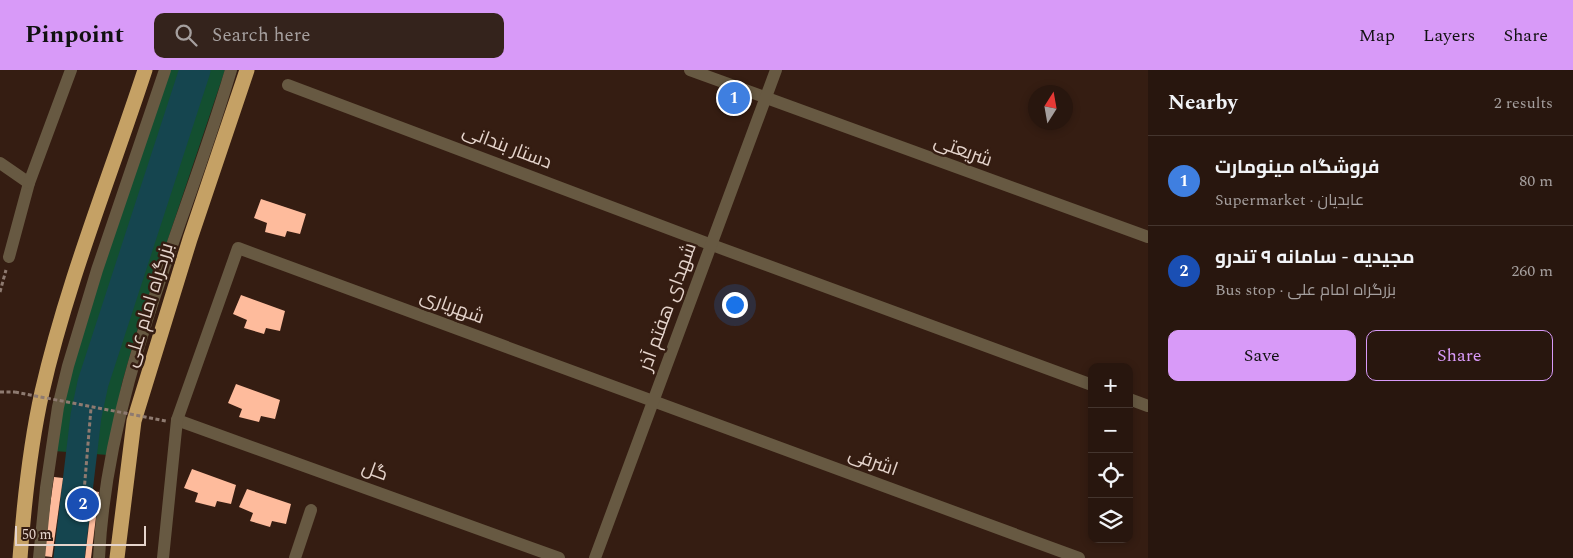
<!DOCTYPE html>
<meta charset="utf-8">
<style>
:root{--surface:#28160e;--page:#34231c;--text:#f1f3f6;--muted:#a59f9e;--line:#44352e;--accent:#d89af8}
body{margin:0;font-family:Spectral,Cairo,serif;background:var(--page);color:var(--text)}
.controls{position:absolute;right:15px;bottom:15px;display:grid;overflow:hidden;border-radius:10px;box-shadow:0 2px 8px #0003}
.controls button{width:45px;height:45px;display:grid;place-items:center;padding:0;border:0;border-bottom:1px solid var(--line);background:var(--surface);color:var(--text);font:25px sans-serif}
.compass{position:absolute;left:1028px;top:15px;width:45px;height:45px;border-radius:50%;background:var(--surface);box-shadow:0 2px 8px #0003;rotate:11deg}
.scale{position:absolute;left:15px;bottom:12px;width:131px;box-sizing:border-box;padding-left:5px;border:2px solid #e5d4cc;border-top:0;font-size:14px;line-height:18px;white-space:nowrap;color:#e5d4cc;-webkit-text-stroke:4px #351d12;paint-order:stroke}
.you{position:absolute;left:734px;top:234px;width:18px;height:18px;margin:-12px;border:4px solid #fff;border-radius:50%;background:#1a73e8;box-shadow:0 0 0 8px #1a73e833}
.badge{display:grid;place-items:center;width:32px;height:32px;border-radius:50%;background:var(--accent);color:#fff;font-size:16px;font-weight:700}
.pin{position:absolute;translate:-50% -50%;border:2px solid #fff;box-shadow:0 1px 5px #0006}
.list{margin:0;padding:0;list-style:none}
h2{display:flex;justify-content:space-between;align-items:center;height:65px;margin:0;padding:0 20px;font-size:21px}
h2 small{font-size:16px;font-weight:400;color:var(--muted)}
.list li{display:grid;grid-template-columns:32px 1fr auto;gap:15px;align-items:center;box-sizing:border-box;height:90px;padding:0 20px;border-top:1px solid var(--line)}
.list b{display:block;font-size:19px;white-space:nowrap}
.list p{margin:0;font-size:16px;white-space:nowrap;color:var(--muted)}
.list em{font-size:16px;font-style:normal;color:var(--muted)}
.actions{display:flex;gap:10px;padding:15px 20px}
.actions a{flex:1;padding:11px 0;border:1px solid var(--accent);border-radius:10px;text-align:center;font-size:18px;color:var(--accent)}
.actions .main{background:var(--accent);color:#111}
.icon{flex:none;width:28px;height:28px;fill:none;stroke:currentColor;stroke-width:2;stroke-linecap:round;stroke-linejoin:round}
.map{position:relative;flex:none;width:1148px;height:488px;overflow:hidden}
header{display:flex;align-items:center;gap:30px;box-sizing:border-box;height:70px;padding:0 25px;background:var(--accent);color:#111}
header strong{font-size:24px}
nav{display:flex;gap:28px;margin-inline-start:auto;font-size:18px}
.search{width:350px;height:45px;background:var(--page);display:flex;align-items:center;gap:12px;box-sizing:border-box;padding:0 18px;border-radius:10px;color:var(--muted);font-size:19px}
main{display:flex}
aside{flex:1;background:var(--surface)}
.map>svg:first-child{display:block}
</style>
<header>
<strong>Pinpoint</strong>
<div class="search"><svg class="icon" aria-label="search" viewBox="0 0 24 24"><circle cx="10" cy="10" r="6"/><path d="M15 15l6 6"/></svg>Search here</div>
<nav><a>Map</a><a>Layers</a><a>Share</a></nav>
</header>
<main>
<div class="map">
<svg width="1148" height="488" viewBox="0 0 1148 488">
<rect width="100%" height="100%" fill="#351d12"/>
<!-- green -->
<polygon fill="#134f30" points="170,0 225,0 137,261 122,313 108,385 54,381 71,302 92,229"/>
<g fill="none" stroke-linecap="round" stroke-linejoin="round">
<!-- river -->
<polyline stroke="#15454f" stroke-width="31" points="69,488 86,346 93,313 195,0"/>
</g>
<!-- building -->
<g fill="#febb9c">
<polygon points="261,129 306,144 300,164 287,161 285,167 265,162 267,153 254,148"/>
<polygon points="241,225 285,241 280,261 266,258 264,264 244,258 247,250 233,244"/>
<polygon points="236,314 280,330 275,349 261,346 259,352 239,347 242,339 228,333"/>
<polygon points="192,399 236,415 231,434 217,431 215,437 195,432 198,423 184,418"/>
<polygon points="54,407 63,408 52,487 43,486"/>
<polygon points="247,419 291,434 286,454 272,451 270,457 250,451 253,443 239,437"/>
<polygon points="93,421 99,422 91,488 85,488"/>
</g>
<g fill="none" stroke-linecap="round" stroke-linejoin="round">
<!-- path -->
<g stroke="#8e7a70" stroke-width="3" stroke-dasharray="4 2.5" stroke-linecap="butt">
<polyline points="0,222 6,200"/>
<polyline points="0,322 15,322"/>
<polyline points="83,434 91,338"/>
</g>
<!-- minor -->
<g stroke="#675942" stroke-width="12">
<polyline points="690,0 1148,167"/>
<polyline points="288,15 712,175 1092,315"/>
<polyline points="0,93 29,113 9,187"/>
<polyline points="29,113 71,0"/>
<polyline points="1129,329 1148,336"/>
<polyline points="177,350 559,488"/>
<polyline points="39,488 46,418 58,337 68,296 97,200 165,0"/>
<path d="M99 488C107 317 183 162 231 0"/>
<polyline points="163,488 177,350 238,178 1079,488"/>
<polyline points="295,488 311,440"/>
<polyline points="595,488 776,0"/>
</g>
<!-- highway -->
<g stroke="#c5a165" stroke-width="15">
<path d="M20 488C24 433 30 376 42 322 67 212 110 107 145 0"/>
<polyline points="117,488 134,351 190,169 247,0"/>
</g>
<!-- path-bridge -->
<polyline stroke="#8e7a70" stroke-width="3" stroke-dasharray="4 2.5" stroke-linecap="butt" points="15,322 166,351"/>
</g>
<g text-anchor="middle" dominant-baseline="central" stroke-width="5" stroke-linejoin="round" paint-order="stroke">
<!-- street labels -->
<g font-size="19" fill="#e5d4cc" stroke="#351d12">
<text transform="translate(507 77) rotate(21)">دستار بندانی</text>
<text transform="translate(963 81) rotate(20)">شریعتی</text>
<text transform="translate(149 235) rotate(-73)">بزرگراه امام علی</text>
<text transform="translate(452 237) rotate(20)">شهریاری</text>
<text transform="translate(668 237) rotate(-70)">شهدای هفتم آذر</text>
<text transform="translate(873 392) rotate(20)">اشرفی</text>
<text transform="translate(375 401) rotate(20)">گل</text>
</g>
</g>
</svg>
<div class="controls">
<button>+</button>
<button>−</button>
<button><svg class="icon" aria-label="locate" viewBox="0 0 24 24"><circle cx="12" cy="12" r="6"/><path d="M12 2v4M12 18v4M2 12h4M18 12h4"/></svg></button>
<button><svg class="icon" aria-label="layers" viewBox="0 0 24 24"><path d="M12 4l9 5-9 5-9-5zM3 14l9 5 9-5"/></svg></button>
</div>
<svg class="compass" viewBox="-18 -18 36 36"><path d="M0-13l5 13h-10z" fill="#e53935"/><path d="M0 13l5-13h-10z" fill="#a59f9e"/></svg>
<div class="scale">50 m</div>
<div class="you"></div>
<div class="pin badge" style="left:734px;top:28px;background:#3f7fe0">1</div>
<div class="pin badge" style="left:83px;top:434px;background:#1a4fb4">2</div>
</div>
<aside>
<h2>Nearby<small>2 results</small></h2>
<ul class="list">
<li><span class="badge" style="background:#3f7fe0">1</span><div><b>فروشگاه مینومارت</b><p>Supermarket · عابدیان</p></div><em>80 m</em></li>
<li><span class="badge" style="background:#1a4fb4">2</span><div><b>مجیدیه - سامانه ۹ تندرو</b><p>Bus stop · بزرگراه امام علی</p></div><em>260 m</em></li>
</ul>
<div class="actions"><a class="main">Save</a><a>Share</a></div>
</aside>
</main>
